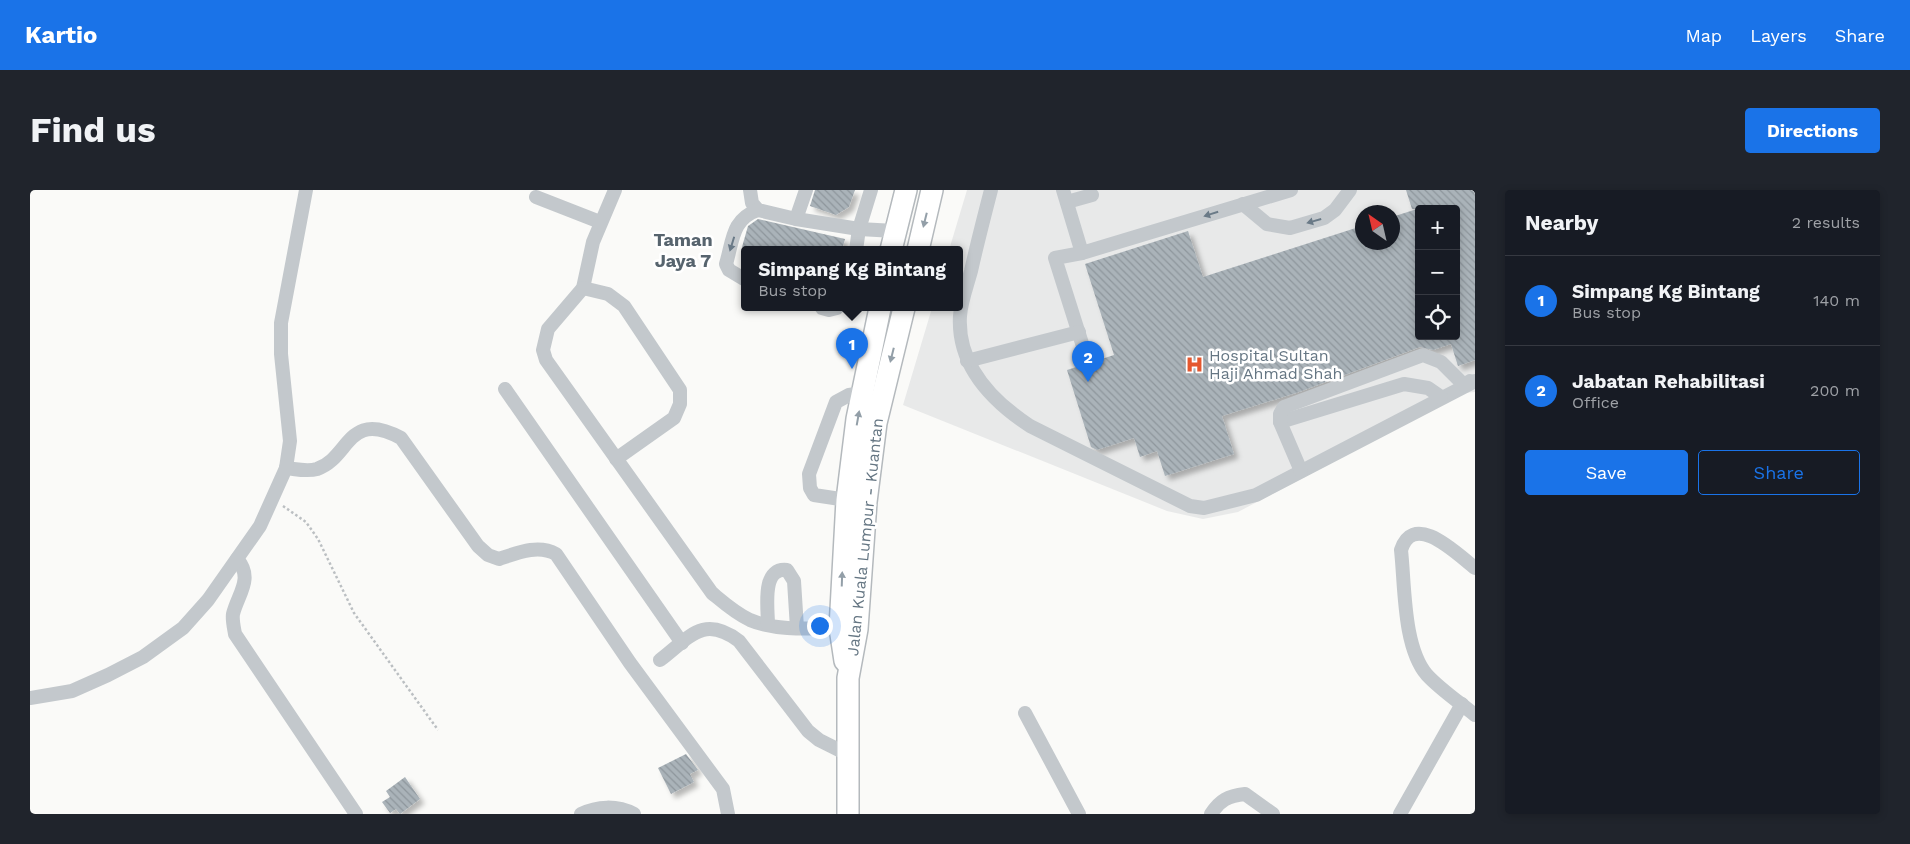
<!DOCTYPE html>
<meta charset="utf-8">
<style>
:root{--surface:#171b24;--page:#20242c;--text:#f1f3f6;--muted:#9ea1a6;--line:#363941;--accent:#1a73e8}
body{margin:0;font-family:"Work Sans",sans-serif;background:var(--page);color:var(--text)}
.controls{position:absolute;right:15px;top:15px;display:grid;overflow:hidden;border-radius:5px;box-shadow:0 2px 8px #0003}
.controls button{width:45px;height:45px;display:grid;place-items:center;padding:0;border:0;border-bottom:1px solid var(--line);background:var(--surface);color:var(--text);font:25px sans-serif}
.compass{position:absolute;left:1325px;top:15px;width:45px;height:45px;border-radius:50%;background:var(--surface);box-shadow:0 2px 8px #0003;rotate:326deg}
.you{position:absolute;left:789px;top:435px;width:18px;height:18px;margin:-12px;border:4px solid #fff;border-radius:50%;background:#1a73e8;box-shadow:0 0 0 8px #1a73e833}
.badge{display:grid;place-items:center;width:32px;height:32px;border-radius:50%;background:var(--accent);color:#fff;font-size:16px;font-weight:700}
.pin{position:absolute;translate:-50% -41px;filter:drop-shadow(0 1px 2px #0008)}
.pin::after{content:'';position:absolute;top:26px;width:18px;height:15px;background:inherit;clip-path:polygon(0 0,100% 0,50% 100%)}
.popup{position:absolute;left:711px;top:56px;width:222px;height:65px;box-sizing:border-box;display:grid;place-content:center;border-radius:5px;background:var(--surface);filter:drop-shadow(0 1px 4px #0005);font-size:16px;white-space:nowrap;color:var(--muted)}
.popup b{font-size:19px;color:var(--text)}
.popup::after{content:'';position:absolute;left:50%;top:100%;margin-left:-10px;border:10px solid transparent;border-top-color:var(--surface)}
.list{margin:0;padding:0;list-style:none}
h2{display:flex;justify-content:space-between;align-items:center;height:65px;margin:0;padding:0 20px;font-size:21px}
h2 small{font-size:16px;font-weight:400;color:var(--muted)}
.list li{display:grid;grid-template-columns:32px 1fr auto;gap:15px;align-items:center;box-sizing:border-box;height:90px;padding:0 20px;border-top:1px solid var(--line)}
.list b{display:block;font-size:19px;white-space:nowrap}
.list p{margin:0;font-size:16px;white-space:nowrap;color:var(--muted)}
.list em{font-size:16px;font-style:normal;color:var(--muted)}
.actions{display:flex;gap:10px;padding:15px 20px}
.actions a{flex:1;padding:11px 0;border:1px solid var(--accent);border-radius:5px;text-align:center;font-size:18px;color:var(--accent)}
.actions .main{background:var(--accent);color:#fff}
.icon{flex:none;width:28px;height:28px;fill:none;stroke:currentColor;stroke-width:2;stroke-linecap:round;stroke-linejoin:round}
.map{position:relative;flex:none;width:1445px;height:624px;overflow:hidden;border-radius:5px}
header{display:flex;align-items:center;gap:30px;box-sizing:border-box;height:70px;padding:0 25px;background:var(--accent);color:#fff}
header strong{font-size:24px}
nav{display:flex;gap:28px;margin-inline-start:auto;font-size:18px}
.intro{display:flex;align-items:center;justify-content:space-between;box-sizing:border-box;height:120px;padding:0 30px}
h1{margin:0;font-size:35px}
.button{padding:12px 22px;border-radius:5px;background:var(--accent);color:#fff;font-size:18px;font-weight:700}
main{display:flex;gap:30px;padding:0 30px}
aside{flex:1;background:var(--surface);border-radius:5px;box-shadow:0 2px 8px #0003}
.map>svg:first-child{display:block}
</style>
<header>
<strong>Kartio</strong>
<nav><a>Map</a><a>Layers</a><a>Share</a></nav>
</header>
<div class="intro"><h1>Find us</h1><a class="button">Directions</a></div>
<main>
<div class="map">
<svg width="1445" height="624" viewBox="0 0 1445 624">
<defs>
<pattern id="building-back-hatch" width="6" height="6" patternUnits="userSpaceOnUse" patternTransform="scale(1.25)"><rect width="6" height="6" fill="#aab3b9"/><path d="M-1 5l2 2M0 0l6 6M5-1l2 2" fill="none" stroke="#8e969c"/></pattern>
<filter id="shadow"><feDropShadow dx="4.5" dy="4.5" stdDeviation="2.5" flood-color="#0004"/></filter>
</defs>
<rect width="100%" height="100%" fill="#fafaf8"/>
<!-- built -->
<path fill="#e8e9e9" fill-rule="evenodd" d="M937 0H1445V202L1434 203 1208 322 1173 329 1137 321 873 215 902 118H930V60H919ZM1389 19H1426V146H1389ZM1332 22H1362V52H1332Z"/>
<!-- building -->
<g fill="url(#building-back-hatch)" fill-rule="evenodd" filter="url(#shadow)">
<polygon points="785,0 825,0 819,17 806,25 780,16"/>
<path d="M1376 0H1445V170L1428 176 1421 154 1403 160 1390 157 1269 202 1192 226 1204 264 1135 286 1127 261 1110 267 1104 248 1067 260 1061 257 1037 180 1084 165 1055 74 1158 41 1173 87 1332 36V52H1362V27L1387 19H1382ZM1389 19H1426V146H1389Z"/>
<polygon points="728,29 815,49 812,60 721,60 712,57 718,36"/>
<polygon points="656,564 668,580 660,584 664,592 641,604 628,578"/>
<polygon points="375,587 390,609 370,624 366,619 360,623 352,612 360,607 356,601"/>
</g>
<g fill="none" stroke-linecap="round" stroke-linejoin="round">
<defs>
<g id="highway">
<polyline points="861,60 876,0"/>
<polyline points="888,60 902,0"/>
<polyline points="815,471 810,438 817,310 827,229 850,118"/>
<polyline points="818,624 818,488 827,439 836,312 846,233 874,118"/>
</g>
</defs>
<!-- highway casing -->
<use href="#highway" stroke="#b4b9bd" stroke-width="24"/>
<!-- path -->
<polyline stroke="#bbbfc2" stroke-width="2.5" stroke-dasharray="2.5 2.5" stroke-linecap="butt" points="253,316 276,332 288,349 324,423 408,540"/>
<!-- minor -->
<g stroke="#c3c8cc" stroke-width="14">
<path d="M585 0 563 52 553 98 518 139 513 160 516 170 682 403C694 413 705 423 720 430 748 442 786 438 816 438"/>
<polyline points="720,0 722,13 728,20 766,29 829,39 865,41"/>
<path d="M961 0C954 27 947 54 941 81 937 96 931 111 930 126 927 175 962 211 1000 236L1160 316 1174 318 1226 305 1445 191"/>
<polyline points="1033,0 1052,63"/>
<polyline points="506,7 570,32"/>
<polyline points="1037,12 1062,5"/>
<polyline points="1213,14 1237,34 1260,38 1294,28 1305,20 1320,0"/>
<polyline points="766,29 776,0"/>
<polyline points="826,60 829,39 841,0"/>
<path d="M714 89 699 80 696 74C703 50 702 29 728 20"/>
<polyline points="553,98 578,104 594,116 650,200 650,214 644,228 586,269"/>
<polyline points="792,118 799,120 807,118"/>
<polyline points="1056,166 1025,68 1052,63 1261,0"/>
<polyline points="937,171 1049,142"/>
<polyline points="475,199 652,453"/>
<polyline points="1250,232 1374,194 1398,198 1411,207"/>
<path d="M256 278C266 279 277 282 287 279 320 268 317 219 371 248L448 356 458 365 469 369C487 363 508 354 526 364L600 473 693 599 698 624"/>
<polyline points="1271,281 1250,232 1250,224 1254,217 1393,165 1411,172 1434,195 1440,191"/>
<polyline points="817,310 784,305 780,298 779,284 806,212 819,205 832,203"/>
<path d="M207 369C224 388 208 404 203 424 202 430 204 438 205 444L326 624"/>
<path d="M1445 378C1428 365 1384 320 1371 360 1375 396 1373 457 1397 485 1411 500 1429 512 1445 525"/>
<path d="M738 435C738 418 731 377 757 380L764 391 767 438"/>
<path d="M630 470C659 448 673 424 709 451L778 541 789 550 817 564"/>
<polyline points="0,508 42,501 78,485 113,467 153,438 178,410 230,336 256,278 260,251 251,164 251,133 276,0"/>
<polyline points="995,523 1049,624"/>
<path d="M551 624C567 616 587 615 604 624"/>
<path d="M1181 624C1190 610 1198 606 1215 604L1243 624"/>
<polyline points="1370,624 1432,514"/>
</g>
<!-- highway -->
<use href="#highway" stroke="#fff" stroke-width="21"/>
</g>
<!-- one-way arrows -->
<defs><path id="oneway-solid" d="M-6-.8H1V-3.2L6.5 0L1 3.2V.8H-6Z" transform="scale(1.25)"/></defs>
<g fill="#6a7a87">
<use href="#oneway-solid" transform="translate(1181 24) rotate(163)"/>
<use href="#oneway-solid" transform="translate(1284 31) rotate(164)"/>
<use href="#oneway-solid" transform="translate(702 54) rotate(107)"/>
</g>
<g fill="#939fa8">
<use href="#oneway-solid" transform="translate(895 30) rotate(104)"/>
<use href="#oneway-solid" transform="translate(862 165) rotate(104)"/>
<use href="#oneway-solid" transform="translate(828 228) rotate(-80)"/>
<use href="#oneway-solid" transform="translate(812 389) rotate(-88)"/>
</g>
<!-- icons -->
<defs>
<symbol id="hospital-bare" viewBox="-9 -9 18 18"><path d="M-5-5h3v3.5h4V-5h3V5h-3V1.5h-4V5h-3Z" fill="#e4572e" stroke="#fff" stroke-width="2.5" paint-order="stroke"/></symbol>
</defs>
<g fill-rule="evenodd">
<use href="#hospital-bare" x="1152" y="162" width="25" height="25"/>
</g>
<g text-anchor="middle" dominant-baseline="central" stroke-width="5" stroke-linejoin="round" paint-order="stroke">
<!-- poi labels -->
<g font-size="16" fill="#657683" stroke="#fff" text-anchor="start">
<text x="1179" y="165">Hospital Sultan<tspan x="1179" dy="18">Haji Ahmad Shah</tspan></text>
</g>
<!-- street labels -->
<g font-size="16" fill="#657683" stroke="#fff">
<text transform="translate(835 347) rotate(-84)">Jalan Kuala Lumpur - Kuantan</text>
</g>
<!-- neighbourhood labels -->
<g font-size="18" font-weight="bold" fill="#57646e" stroke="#fff">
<text x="653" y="49">Taman<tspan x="653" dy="21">Jaya 7</tspan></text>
</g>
</g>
</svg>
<div class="controls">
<button>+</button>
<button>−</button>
<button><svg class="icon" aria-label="locate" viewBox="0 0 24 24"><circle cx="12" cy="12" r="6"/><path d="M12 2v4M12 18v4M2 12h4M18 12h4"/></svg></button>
</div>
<svg class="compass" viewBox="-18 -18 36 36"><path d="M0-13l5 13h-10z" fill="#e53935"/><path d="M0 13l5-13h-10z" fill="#9ea1a6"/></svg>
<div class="you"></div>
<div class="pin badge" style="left:822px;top:179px">1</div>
<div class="popup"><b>Simpang Kg Bintang</b>Bus stop</div>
<div class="pin badge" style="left:1058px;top:192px">2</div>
</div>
<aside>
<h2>Nearby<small>2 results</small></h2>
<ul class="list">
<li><span class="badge">1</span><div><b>Simpang Kg Bintang</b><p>Bus stop</p></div><em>140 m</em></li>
<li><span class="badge">2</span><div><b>Jabatan Rehabilitasi</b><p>Office</p></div><em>200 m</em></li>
</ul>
<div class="actions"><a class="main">Save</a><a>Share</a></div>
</aside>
</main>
